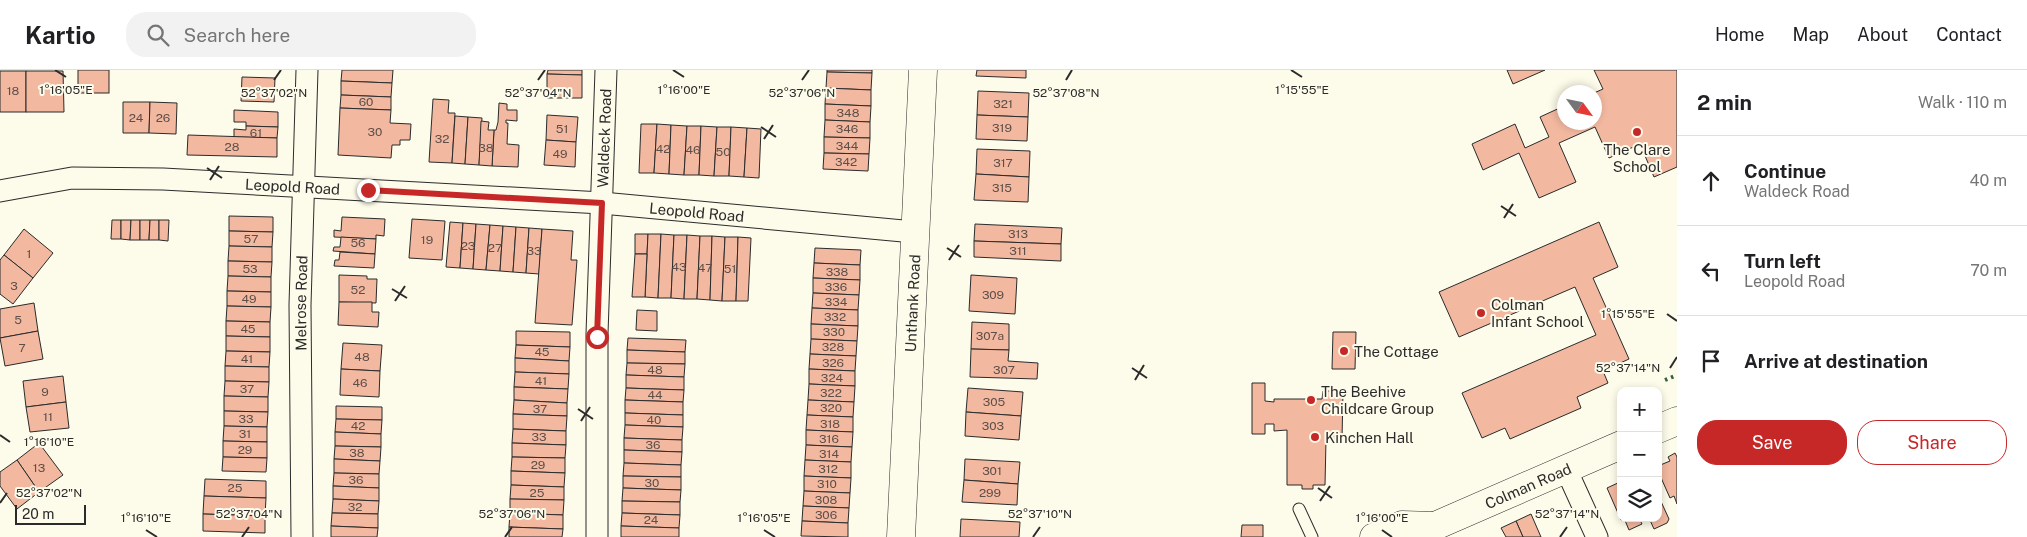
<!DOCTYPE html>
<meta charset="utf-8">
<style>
:root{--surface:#fff;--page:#f2f2f2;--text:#202124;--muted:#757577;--line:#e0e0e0;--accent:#c62828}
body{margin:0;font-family:"Public Sans",sans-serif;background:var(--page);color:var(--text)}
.controls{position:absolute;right:15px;bottom:15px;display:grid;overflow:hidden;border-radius:10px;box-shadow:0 2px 8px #0003}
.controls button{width:45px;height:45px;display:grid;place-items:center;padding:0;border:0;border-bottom:1px solid var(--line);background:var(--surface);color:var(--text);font:25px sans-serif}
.compass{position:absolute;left:1557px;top:15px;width:45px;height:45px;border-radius:50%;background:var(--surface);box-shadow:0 2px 8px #0003;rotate:123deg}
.scale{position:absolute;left:15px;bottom:12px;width:71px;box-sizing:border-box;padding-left:5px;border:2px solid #2b2b2b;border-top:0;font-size:14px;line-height:18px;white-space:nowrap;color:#2b2b2b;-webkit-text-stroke:4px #fdfbea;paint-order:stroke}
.stop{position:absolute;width:15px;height:15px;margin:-11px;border:4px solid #c62828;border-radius:50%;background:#fff}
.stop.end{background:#c62828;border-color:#fff;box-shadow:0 1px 5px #0008}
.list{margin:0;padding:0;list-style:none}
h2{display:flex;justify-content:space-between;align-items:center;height:65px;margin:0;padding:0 20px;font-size:21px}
h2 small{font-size:16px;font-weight:400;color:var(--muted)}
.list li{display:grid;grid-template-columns:32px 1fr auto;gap:15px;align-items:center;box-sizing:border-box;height:90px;padding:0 20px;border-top:1px solid var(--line)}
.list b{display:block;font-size:19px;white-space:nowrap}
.list p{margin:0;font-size:16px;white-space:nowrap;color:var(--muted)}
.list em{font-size:16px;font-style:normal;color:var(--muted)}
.actions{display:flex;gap:10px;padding:15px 20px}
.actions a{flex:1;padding:11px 0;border:1px solid var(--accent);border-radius:20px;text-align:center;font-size:18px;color:var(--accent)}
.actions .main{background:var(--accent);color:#fff}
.icon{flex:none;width:28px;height:28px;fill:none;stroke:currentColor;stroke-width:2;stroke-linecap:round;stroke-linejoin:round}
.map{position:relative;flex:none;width:1677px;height:467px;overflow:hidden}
header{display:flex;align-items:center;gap:30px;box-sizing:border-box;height:70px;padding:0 25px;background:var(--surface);border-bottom:1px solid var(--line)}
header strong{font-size:24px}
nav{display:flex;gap:28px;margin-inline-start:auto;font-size:18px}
.search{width:350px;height:45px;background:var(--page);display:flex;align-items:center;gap:12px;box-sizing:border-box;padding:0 18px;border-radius:20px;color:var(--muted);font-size:19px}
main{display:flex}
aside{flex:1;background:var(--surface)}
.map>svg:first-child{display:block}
</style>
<header>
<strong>Kartio</strong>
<div class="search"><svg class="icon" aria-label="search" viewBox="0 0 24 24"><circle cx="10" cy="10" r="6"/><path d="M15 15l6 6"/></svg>Search here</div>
<nav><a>Home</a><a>Map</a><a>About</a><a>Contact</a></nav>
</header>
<main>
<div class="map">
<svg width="1677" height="467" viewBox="0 0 1677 467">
<rect width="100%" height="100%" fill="#fdfbea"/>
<!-- building -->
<g fill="#f2b8a0" stroke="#2b2b2b">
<rect x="78" y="0" width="31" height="23"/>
<polygon points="342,0 393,0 392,13 341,11"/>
<polygon points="548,0 582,0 582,5 547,4"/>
<polygon points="827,0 872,0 872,3 827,2"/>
<polygon points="977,0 1026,0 1026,8 976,6"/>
<polygon points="1507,0 1545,0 1513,14"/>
<polygon points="1594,0 1677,0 1677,97 1654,107 1640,74 1609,88 1595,57 1559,73 1576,112 1539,128 1519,83 1483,100 1472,74 1515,54 1525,78 1549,67 1540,47 1564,36 1564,52 1594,52 1594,23 1603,19"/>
<rect x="0" y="1" width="26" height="41"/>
<polygon points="26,1 63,1 64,42 26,42"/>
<polygon points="827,2 872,3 871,20 826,18"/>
<polygon points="547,4 582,5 582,28 547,28"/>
<polygon points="242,7 275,8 274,32 241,31"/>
<polygon points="341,11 392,13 391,27 341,25"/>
<polygon points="826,18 871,20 871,36 825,34"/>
<polygon points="978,21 1029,23 1028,47 977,45"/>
<polygon points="341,25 391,27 391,40 340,38"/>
<polygon points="433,29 449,30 448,43 455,43 452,93 429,92"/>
<polygon points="123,32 150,32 149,63 123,63"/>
<polygon points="150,32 177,33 176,64 149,63"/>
<polygon points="499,33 507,34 507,40 517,40 517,51 506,50 506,53 508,53 507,74 519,75 518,97 492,96 494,60 496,60 498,52"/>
<polygon points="825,34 871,36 870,52 825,50"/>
<polygon points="340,38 391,40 390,53 411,54 410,70 400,70 400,75 392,75 391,88 338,85"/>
<polygon points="234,40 278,42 278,57 246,56 246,52 234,52"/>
<polygon points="547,45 578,47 576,72 546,70"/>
<polygon points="977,45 1028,47 1027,71 976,69"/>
<polygon points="455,46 468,47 465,94 452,93"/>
<polygon points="468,47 482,48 479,95 465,94"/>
<polygon points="825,50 870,52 870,68 824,67"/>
<polygon points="481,51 489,52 488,60 494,60 492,96 479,95"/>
<polygon points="641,54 657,54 654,103 639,103"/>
<polygon points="657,54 671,55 669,104 654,103"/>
<polygon points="671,55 687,56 684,105 669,104"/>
<polygon points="246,56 278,57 277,68 234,67 234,59 246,60"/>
<polygon points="687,56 701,56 699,105 684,105"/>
<polygon points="701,56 717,57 714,106 699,105"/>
<polygon points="717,57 731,57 729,106 714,106"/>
<polygon points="731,57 747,58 744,107 729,106"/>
<polygon points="747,58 761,59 759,108 744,107"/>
<polygon points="188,65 277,68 277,87 187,85"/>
<polygon points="824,67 870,68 869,84 824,83"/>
<polygon points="546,70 576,72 575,97 544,95"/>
<polygon points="977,79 1030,81 1029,107 976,104"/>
<polygon points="824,83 869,84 868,101 823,99"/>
<polygon points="976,104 1029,107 1028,132 974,130"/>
<polygon points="229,146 273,147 273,162 229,161"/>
<polygon points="342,147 385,149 384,166 376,165 376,169 334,167 334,160 341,161"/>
<polygon points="412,149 445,151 442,190 409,188"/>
<polygon points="112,150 121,150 121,169 111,169"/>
<polygon points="121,150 131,150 130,170 121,169"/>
<polygon points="131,150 140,150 140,170 130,170"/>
<polygon points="140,150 150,150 149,170 140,170"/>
<polygon points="150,150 159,150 159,170 149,170"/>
<polygon points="159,150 169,150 168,171 159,170"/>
<polygon points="450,152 463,153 460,198 446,197"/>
<polygon points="1599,152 1618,197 1593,208 1629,289 1603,301 1608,313 1577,327 1581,338 1510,369 1505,358 1482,368 1462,323 1596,265 1575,217 1459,267 1439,222"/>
<polygon points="463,153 476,154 473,199 460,198"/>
<polygon points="476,154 490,155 486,200 473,199"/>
<polygon points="975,154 1062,158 1061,174 974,171"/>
<polygon points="490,155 503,156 500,201 486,200"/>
<polygon points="503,156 516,157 513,202 500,201"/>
<polygon points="516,157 529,158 526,203 513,202"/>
<polygon points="529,158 542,159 539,204 526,203"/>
<polygon points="24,159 53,183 33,208 4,185"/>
<polygon points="542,159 573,161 571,190 577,190 572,255 535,253"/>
<polygon points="229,161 273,162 272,177 229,176"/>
<polygon points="635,164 648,164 647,184 635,184"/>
<polygon points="648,164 661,164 658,228 645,227"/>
<polygon points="661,164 674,165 671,228 658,228"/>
<polygon points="674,165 687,165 684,229 671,228"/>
<polygon points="687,165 700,166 697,229 684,229"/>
<polygon points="700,166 712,166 710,230 697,229"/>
<polygon points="712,166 725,167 722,231 710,230"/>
<polygon points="341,167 376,169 375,184 333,181 334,177 340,177"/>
<polygon points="725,167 738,167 736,231 722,231"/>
<polygon points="738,167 751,168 748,231 736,231"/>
<polygon points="974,171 1061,174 1061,191 974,187"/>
<polygon points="229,176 272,177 272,192 228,191"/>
<polygon points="815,178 861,180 860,195 814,193"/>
<polygon points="340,182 375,184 374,198 334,196 335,190 339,190"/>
<polygon points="635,184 647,184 645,227 632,227"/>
<polygon points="4,185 33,208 13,234 0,224 0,190"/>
<polygon points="228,191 272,192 271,207 228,206"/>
<polygon points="814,193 860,195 860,210 813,208"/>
<polygon points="339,205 367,206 367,209 377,209 376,233 339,232"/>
<polygon points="971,205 1017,208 1015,244 969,241"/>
<polygon points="228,206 271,207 271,222 227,221"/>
<polygon points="813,208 860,210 859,225 813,223"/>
<polygon points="227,221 271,222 271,237 227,236"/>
<polygon points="813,223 859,225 858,240 812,238"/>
<polygon points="339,232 372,232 372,242 379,242 378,257 338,255"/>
<polygon points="34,233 38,261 0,268 0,239"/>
<polygon points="227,236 271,237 270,252 226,251"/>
<polygon points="812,238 858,240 858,256 811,254"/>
<polygon points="637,240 657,241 657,261 636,260"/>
<polygon points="226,251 270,252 270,267 226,266"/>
<polygon points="972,252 1009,254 1009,280 971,279"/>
<polygon points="811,254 858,256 857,271 811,269"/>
<polygon points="38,261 43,289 5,296 0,268"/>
<polygon points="516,261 570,262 570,277 516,275"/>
<polygon points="1333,262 1356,262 1355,299 1332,299"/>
<polygon points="226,266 270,267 270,282 226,281"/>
<polygon points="628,268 686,270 685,282 627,280"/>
<polygon points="811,269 857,271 856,286 810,284"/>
<polygon points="343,273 382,275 380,301 341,299"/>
<polygon points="516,275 570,277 569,291 515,288"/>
<polygon points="971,279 1009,280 1008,291 1038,293 1037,309 970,307"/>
<polygon points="627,280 685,282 685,294 627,293"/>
<polygon points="226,281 270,282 269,297 225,296"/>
<polygon points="810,284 856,286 855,301 809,299"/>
<polygon points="515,288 569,291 569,304 515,302"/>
<polygon points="627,293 685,294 684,307 626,305"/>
<polygon points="225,296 269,297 269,312 225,311"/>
<polygon points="341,299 380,301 379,327 340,325"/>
<polygon points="809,299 855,301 855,316 809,314"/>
<polygon points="515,302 569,304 568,319 514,317"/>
<polygon points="626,305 684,307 684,320 626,318"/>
<polygon points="63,306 66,332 26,337 23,311"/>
<polygon points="225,311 269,312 268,327 224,326"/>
<polygon points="1252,313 1265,313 1265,331 1274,332 1274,329 1322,329 1323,321 1343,321 1342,370 1326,370 1325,415 1313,415 1313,419 1302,419 1302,415 1287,415 1287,360 1274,361 1274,354 1265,354 1265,364 1252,364"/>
<polygon points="809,314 855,316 854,332 808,330"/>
<polygon points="514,317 568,319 567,333 514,330"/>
<polygon points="626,318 684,320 683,332 625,330"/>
<polygon points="968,318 1023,322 1021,346 966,342"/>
<polygon points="224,326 268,327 268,342 224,341"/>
<polygon points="514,330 567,333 567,346 513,344"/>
<polygon points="625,330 683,332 683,345 625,343"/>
<polygon points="808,330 854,332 853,347 807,345"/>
<polygon points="66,332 69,358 30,362 26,337"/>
<polygon points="336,336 382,337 382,350 336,349"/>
<polygon points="224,341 268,342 267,357 224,356"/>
<polygon points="966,342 1021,346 1019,370 965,366"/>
<polygon points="625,343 683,345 683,357 625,355"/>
<polygon points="513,344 567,346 566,361 513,359"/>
<polygon points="807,345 853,347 853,362 806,360"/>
<polygon points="336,349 382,350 381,364 335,362"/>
<polygon points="625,355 683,357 682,370 624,368"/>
<polygon points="224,356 267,357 267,372 223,371"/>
<polygon points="513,359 566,361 566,375 512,373"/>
<polygon points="806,360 853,362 852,377 806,375"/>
<polygon points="335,362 381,364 381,377 335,376"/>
<polygon points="624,368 682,370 682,382 624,380"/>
<polygon points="223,371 267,372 267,388 223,387"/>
<polygon points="39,373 63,405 39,422 17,390"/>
<polygon points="512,373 566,375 565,388 512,387"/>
<polygon points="806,375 852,377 851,392 805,390"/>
<polygon points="335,376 381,377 380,391 334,389"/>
<polygon points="624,380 682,382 681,395 624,393"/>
<polygon points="1675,383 1677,387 1677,434 1674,426 1670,428 1658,401 1658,396 1670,391 1668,387"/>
<polygon points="223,387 267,388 266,402 222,401"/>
<polygon points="512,387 565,388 565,403 511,401"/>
<polygon points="334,389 380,391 379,404 334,403"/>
<polygon points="965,389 1020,392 1018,414 964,410"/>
<polygon points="17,390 39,422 17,439 0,416 0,402"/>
<polygon points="805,390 851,392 851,408 804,406"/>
<polygon points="624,393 681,395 681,407 623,406"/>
<polygon points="511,401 565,403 564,417 511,415"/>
<polygon points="334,403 379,404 379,418 333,416"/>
<polygon points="623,406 681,407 681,420 623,418"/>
<polygon points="804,406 851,408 850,423 804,421"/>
<polygon points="1621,407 1621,448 1639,448 1642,454 1629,460 1624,448 1621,450 1607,418 1620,412 1618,408"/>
<polygon points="205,409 266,411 266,428 204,426"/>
<polygon points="964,410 1018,414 1017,435 962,432"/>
<polygon points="511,415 564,417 564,430 510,429"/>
<polygon points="333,416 379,418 379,431 333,429"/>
<polygon points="623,418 681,420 680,432 622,431"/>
<polygon points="804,421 850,423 849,438 803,436"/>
<polygon points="1658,425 1669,449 1667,453 1654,459 1649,448 1658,448"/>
<polygon points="204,426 266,428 265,446 203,444"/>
<polygon points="333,429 379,431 378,444 332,443"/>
<polygon points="510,429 564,430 563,445 510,443"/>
<polygon points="622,431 680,432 680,445 622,443"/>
<polygon points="803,436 849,438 848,453 802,451"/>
<polygon points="332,443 378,444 378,458 331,456"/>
<polygon points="510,443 563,445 563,459 509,457"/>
<polygon points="622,443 680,445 679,458 621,456"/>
<polygon points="203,444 265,446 265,463 203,461"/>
<polygon points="1531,444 1541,467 1523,467 1516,451"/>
<polygon points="961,449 1020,452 1019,467 960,467"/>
<polygon points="802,451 848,453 848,467 801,466"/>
<polygon points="1516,451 1523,467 1506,467 1501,458"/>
<polygon points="1242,455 1263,455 1263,467 1241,467"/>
<polygon points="331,456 378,458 377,467 331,467"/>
<polygon points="621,456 679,458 679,467 621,467"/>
<polygon points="509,457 563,459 562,467 509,467"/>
</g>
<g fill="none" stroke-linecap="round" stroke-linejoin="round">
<defs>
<polyline id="lane" points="1299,439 1312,467"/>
<g id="street">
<path id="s1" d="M0 121 72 108 163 109 602 133 914 162"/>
<polyline points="1566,399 1597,467"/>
<path id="s2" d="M302 467 300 235 307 0"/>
<path id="s3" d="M597 467V264L606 0"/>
</g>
<g id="secondary">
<path id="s4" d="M901 467 923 0"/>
</g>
<g id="highway">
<polyline points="1658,359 1677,351"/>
<polyline points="1374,467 1402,455 1435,456"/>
<path id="s5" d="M1420 467 1435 456 1621 375"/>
</g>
</defs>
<!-- lane casing -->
<use href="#lane" stroke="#2b2b2b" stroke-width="13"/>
<!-- street casing -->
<use href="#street" stroke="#2b2b2b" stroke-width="23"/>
<!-- secondary casing -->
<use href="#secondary" stroke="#2b2b2b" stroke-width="29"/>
<!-- highway casing -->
<use href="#highway" stroke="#2b2b2b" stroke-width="29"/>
<!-- lane -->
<use href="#lane" stroke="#fdfbea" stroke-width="11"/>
<!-- street -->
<use href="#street" stroke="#fdfbea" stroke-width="21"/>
<!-- secondary -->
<use href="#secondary" stroke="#fdfbea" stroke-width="28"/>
<!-- highway -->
<use href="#highway" stroke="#fdfbea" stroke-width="28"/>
<!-- hedge -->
<polyline stroke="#34623c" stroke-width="4" stroke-dasharray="2.5 4" stroke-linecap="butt" points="1665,310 1677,305"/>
</g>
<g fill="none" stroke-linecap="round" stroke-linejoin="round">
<!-- route -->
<polyline stroke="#c62828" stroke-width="6" points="368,120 602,133 597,267"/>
</g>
<!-- ticks -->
<path fill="none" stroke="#2b2b2b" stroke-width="2" d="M55 0 66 7M673 0 684 7M1291 0 1302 7M274 10 281 0M538 10 545 0M802 10 809 0M1066 10 1072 0M761 57 776 67M764 69 773 55M207 98 222 108M210 110 219 96M1501 136 1516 146M1504 148 1513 134M947 178 961 187M949 190 959 175M392 219 407 228M395 231 405 216M1667 244 1677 251M1132 298 1147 308M1670 298 1677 287M1135 310 1144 295M578 339 593 349M581 351 590 337M0 365 10 372M1318 418 1332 428M1320 431 1330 416M0 433 7 423M146 460 157 467M764 460 775 467M1382 460 1392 467M242 467 249 457M505 467 512 457M1033 467 1040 457M1560 467 1567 457"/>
<!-- markers -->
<g fill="#c62828" stroke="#fdfbea" stroke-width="2">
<circle cx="1637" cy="62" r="5"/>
<circle cx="1481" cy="243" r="5"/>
<circle cx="1344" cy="281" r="5"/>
<circle cx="1311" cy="330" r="5"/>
<circle cx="1315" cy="367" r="5"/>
</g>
<g text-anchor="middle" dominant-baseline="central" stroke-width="4" stroke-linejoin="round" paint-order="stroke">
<!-- number labels -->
<g font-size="12" fill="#5d4e48">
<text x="13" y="21">18</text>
<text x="366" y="32">60</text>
<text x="1003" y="34">321</text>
<text x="848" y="43">348</text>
<text x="136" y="48">24</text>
<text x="163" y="48">26</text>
<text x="1002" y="58">319</text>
<text x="562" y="59">51</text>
<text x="847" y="59">346</text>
<text x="375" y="62">30</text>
<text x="256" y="63">61</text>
<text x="442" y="69">32</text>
<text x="847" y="76">344</text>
<text x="232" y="77">28</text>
<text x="486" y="78">38</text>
<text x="663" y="79">42</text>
<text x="693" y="80">46</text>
<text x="723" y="82">50</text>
<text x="560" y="84">49</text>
<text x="846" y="92">342</text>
<text x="1003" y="93">317</text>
<text x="1002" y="118">315</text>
<text x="1018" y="164">313</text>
<text x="251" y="169">57</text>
<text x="427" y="170">19</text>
<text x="358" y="173">56</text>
<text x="468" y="176">23</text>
<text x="495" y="178">27</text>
<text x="534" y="181">33</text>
<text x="1018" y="181">311</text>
<text x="29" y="184">1</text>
<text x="679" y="197">43</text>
<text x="705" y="198">47</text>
<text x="250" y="199">53</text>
<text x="730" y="199">51</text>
<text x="837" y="202">338</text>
<text x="14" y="216">3</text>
<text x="836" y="217">336</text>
<text x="358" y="220">52</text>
<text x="993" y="225">309</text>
<text x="249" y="229">49</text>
<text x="836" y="232">334</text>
<text x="835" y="247">332</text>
<text x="18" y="250">5</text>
<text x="248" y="259">45</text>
<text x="834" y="262">330</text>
<text x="990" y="266">307a</text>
<text x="833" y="277">328</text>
<text x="22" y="278">7</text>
<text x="542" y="282">45</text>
<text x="362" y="287">48</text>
<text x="247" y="289">41</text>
<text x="833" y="293">326</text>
<text x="655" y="300">48</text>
<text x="1004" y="300">307</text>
<text x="832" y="308">324</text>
<text x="541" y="311">41</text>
<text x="360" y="313">46</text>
<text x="247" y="319">37</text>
<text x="45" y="322">9</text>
<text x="831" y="323">322</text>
<text x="655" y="325">44</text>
<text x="994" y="332">305</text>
<text x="831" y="338">320</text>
<text x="540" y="339">37</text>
<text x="48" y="347">11</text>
<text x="246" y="349">33</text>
<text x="654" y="350">40</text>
<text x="830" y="354">318</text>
<text x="358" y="356">42</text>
<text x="993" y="356">303</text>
<text x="245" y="364">31</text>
<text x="539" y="367">33</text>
<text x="829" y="369">316</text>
<text x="653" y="375">36</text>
<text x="245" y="380">29</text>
<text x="357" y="383">38</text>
<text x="829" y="384">314</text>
<text x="538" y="395">29</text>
<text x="39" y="398">13</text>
<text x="828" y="399">312</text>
<text x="992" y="401">301</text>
<text x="356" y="410">36</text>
<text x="652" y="413">30</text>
<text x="827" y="414">310</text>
<text x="235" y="418">25</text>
<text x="537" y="423">25</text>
<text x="990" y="423">299</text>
<text x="826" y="430">308</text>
<text x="355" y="437">32</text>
<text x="826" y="445">306</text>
<text x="651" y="450">24</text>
</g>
<!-- street labels -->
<g font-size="15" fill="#2b2b2b" stroke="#fdfbea">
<text stroke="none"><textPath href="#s3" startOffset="399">Waldeck Road</textPath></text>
<text stroke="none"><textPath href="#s1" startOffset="294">Leopold Road</textPath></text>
<text stroke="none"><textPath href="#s1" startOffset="699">Leopold Road</textPath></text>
<text stroke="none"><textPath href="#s2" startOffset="234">Melrose Road</textPath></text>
<text stroke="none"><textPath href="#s4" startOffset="234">Unthank Road</textPath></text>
<text stroke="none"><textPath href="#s5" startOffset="120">Colman Road</textPath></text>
</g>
<!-- poi labels -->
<g font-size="15" fill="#2b2b2b" stroke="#fdfbea" text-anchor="start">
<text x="1637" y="79" text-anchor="middle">The Clare<tspan x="1637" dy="17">School</tspan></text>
<text x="1491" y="234">Colman<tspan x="1491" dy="17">Infant School</tspan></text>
<text x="1354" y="281">The Cottage</text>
<text x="1321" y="321">The Beehive<tspan x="1321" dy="17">Childcare Group</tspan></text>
<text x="1325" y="367">Kinchen Hall</text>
</g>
</g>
<g font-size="12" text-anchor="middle" fill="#2b2b2b" stroke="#fdfbea" stroke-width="4" stroke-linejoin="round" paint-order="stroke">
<text x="66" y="24">1°16'05"E</text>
<text x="684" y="24">1°16'00"E</text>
<text x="1302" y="24">1°15'55"E</text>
<text x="1066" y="27">52°37'08"N</text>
<text x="274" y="27">52°37'02"N</text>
<text x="538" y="27">52°37'04"N</text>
<text x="802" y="27">52°37'06"N</text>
<text x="1628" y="248">1°15'55"E</text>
<text x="1628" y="302">52°37'14"N</text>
<text x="49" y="376">1°16'10"E</text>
<text x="49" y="427">52°37'02"N</text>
<text x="249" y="448">52°37'04"N</text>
<text x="512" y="448">52°37'06"N</text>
<text x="1040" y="448">52°37'10"N</text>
<text x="1567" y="448">52°37'14"N</text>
<text x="146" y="452">1°16'10"E</text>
<text x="764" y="452">1°16'05"E</text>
<text x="1382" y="452">1°16'00"E</text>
</g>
</svg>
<div class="controls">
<button>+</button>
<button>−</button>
<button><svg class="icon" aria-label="layers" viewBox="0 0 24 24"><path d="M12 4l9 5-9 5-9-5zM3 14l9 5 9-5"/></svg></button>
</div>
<svg class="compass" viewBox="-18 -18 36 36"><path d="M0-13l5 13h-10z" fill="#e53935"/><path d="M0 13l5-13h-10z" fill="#757577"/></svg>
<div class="scale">20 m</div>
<div class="stop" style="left:597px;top:267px"></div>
<div class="stop end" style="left:368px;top:120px"></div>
</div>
<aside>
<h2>2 min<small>Walk · 110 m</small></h2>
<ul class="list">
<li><svg class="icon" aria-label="ahead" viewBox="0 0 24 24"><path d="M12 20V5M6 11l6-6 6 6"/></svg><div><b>Continue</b><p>Waldeck Road</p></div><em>40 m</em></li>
<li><svg class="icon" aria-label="left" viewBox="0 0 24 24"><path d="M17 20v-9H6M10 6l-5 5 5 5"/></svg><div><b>Turn left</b><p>Leopold Road</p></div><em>70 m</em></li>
<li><svg class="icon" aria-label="arrive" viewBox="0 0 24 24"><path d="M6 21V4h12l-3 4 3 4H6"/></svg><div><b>Arrive at destination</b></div></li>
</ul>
<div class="actions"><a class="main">Save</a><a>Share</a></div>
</aside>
</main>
